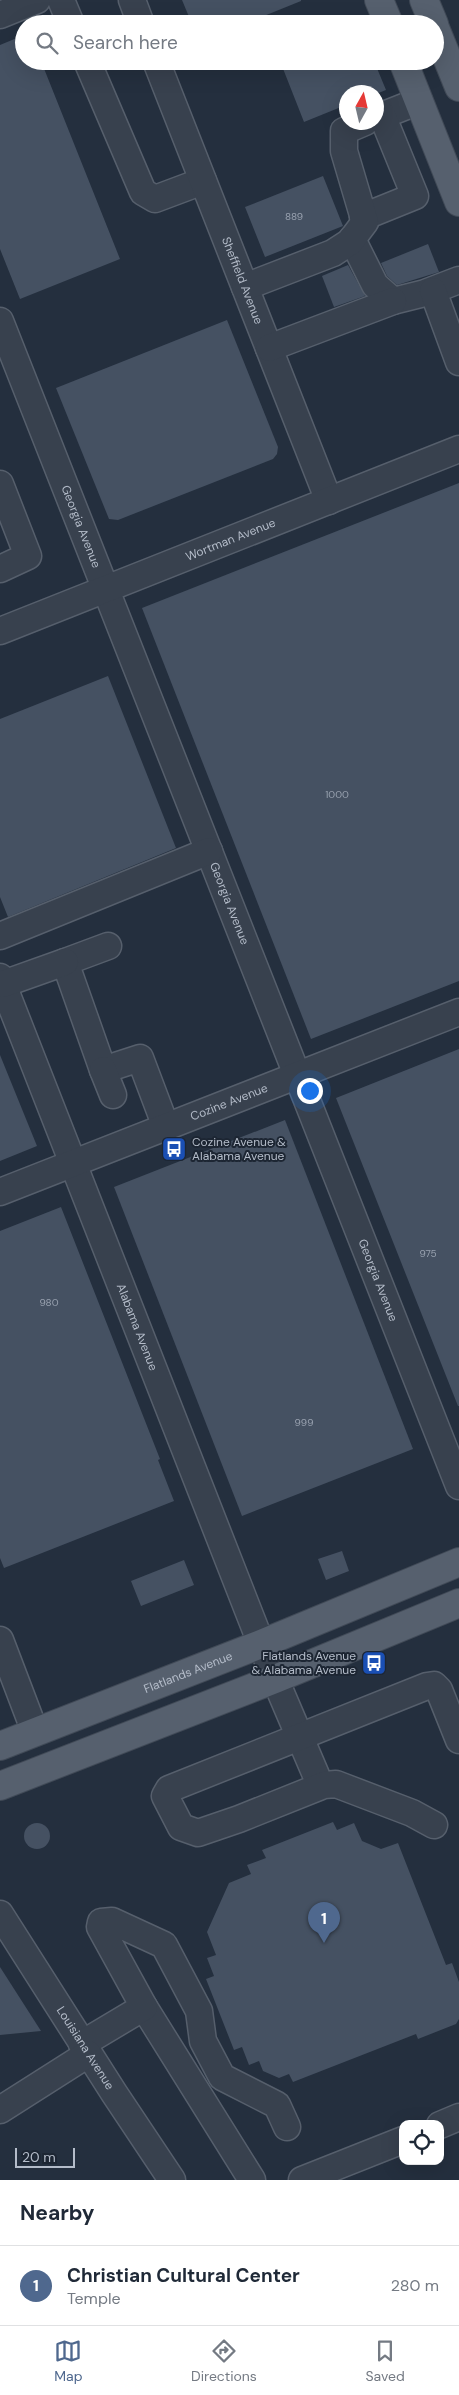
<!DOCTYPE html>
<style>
:root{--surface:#fff;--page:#f6f6f7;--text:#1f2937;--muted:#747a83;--line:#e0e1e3;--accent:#4f688e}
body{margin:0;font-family:"DM Sans",sans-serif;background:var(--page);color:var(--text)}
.controls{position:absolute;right:15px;bottom:15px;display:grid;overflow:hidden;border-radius:10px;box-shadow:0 5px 20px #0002}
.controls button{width:45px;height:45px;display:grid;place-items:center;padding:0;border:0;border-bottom:1px solid var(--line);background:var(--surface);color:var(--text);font:25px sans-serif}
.compass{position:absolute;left:339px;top:85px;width:45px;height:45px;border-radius:50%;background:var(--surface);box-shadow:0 5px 20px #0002;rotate:8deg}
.scale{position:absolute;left:15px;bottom:12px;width:60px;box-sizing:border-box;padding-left:5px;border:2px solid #b4bcc9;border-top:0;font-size:14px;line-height:18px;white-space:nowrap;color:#b4bcc9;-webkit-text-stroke:4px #1d2633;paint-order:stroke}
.you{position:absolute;left:309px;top:1090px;width:18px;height:18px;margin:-12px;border:4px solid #fff;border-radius:50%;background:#1a73e8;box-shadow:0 0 0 8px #1a73e833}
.badge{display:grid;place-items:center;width:32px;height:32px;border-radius:50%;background:var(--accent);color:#fff;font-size:16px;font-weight:700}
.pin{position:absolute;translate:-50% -41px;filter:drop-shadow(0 1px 2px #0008)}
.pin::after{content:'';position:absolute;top:26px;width:18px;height:15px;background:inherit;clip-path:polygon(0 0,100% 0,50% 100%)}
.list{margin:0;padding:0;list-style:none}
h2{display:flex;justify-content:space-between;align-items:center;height:65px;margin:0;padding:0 20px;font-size:21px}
h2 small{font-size:16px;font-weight:400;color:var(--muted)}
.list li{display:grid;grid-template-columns:32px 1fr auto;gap:15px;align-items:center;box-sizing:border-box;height:80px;padding:0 20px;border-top:1px solid var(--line)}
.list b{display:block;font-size:19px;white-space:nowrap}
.list p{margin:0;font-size:16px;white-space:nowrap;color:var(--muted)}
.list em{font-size:16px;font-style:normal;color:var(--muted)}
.icon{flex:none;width:28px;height:28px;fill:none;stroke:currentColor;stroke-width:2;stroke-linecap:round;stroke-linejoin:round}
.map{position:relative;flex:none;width:459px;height:2180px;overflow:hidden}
.search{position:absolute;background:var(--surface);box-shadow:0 5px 20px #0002;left:15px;right:15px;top:15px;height:55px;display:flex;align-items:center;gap:12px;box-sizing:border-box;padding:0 18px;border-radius:28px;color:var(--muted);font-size:19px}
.sheet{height:145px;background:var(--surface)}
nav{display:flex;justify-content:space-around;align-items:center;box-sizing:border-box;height:70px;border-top:1px solid var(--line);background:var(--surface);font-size:14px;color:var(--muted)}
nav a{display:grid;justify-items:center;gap:2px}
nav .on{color:var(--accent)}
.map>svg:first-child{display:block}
</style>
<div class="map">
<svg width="459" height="2180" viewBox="0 0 459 2180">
<rect width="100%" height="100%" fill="#242f3e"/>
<!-- building -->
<g fill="#455162">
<polygon points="182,0 301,0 301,1 244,24 192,24"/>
<polygon points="24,35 24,61 41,61 120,259 20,299 0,249 0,45"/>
<polygon points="280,61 374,61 386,90 376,94 346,92 346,105 304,122"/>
<polygon points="323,176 343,226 265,257 245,207"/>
<polygon points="428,244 439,272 397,285 387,276 381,263"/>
<polygon points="348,265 365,296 334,307 322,276"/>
<polygon points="227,320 278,447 277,454 273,459 118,520 109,519 56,388"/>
<polygon points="459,483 459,981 311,1039 142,608"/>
<polygon points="108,676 176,848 8,917 0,897 0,719"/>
<polygon points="459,1049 459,1406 458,1406 336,1098"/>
<polygon points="0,1055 37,1146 0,1161"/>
<polygon points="285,1120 413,1449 242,1516 114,1187"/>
<polygon points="61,1207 160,1459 158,1460 174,1501 4,1568 0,1558 0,1231"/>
<polygon points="342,1551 349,1571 326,1580 318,1559"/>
<polygon points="184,1560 194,1585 141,1606 131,1581"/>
<polygon points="333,1822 337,1830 354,1823 362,1841 381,1849 398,1843 446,1965 452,1963 459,1982 459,2019 456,2024 418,2039 416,2034 293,2082 289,2074 279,2078 263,2071 259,2061 249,2065 242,2047 234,2050 206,1979 214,1976 207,1958 216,1955 207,1932 229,1883 251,1874 247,1865 266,1858 262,1850"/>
<circle cx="37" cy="1836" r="13"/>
<polygon points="0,1967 41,2031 0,2035"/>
</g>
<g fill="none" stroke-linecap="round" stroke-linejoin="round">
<defs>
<g id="minor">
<polyline points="61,0 71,24"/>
<polyline points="132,0 141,24"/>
<polyline points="0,15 37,0"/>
<polyline points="87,61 143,192 155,199 203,181"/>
<path id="s1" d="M156 61 329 501"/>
<polyline points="376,118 419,101"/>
<polyline points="363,217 415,196 382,115"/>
<polyline points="352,239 375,285 393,301 425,293 459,280"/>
<polyline points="245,287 333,253 350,242 365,222 344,151 344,131 365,122"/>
<polyline points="433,291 459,362"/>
<path id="s2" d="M0 321 459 1486"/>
<polyline points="269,348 393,301"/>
<polyline points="0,484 28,556 0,569"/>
<path id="s3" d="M0 631 459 449"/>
<polyline points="0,936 209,851"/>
<polyline points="108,946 65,962 103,1070 140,1058 166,1127"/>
<path id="s4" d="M0 977 275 1679 316 1775"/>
<polyline points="3,984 65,962"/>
<polyline points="103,1070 113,1095"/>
<path id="s5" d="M0 1192 459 1012"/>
<polyline points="0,1640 35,1732"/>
<polyline points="434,1825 412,1813 336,1784 324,1785 239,1819 198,1833 181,1827 165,1796 169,1789 427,1686 434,1685 439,1690 459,1740"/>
<path id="s6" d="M0 1914 114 2093 172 2180"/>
<polyline points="144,2007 252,2180"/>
<polyline points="82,2044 144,2007 100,1927 101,1922 112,1921 164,1945 199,2011 203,2041 222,2077 277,2105 287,2127"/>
<polyline points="0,2110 88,2054"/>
<polyline points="440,2125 459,2117"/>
<polyline points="302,2180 403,2140"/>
</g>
<g id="major">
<polyline points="379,0 389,24"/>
<polyline points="424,0 434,24"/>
<polyline points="435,28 459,87"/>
<polyline points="403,61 459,202"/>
<path id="s7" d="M0 1746 261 1644 459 1562"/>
<polyline points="0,1786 275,1679 459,1603"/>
</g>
</defs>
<!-- minor casing -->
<use href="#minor" stroke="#565f6c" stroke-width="29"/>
<!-- major casing -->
<use href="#major" stroke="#414a57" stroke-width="30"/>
<!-- minor -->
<use href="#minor" stroke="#38414e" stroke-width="26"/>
<!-- major -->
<use href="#major" stroke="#56606e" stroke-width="28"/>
</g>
<!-- icons -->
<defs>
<symbol id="bus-square" viewBox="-11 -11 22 22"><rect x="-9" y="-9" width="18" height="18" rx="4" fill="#1a4fb4" stroke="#1d2633"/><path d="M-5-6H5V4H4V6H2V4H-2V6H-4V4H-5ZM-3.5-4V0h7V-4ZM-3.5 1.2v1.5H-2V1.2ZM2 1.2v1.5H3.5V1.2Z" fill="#fff"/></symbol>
</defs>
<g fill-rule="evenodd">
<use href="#bus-square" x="160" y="1135" width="28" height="28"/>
<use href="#bus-square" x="360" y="1649" width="28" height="28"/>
</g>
<g text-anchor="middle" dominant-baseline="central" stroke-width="4" stroke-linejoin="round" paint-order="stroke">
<!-- number labels -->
<g font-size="10" fill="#98a1af">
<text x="294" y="216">889</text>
<text x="337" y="794">1000</text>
<text x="428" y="1253">975</text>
<text x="49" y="1302">980</text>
<text x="304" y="1422">999</text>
</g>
<!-- street labels -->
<g font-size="12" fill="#b4bcc9" stroke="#1d2633">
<text stroke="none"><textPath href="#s1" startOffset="236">Sheffield Avenue</textPath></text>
<text stroke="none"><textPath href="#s2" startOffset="221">Georgia Avenue</textPath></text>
<text stroke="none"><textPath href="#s3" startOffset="248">Wortman Avenue</textPath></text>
<text stroke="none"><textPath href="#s2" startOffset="626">Georgia Avenue</textPath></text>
<text stroke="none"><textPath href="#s5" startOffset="246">Cozine Avenue</textPath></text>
<text stroke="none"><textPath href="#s2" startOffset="1031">Georgia Avenue</textPath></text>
<text stroke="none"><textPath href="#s4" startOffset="376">Alabama Avenue</textPath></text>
<text stroke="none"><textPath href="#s7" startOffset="202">Flatlands Avenue</textPath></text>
<text stroke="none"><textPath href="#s6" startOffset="159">Louisiana Avenue</textPath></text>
</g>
<!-- poi labels -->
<g font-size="12" fill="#b4bcc9" stroke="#1d2633" text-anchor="start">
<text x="192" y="1142">Cozine Avenue &amp;<tspan x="192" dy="14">Alabama Avenue</tspan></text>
<text x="356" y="1656" text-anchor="end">Flatlands Avenue<tspan x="356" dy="14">&amp; Alabama Avenue</tspan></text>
</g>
</g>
</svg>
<div class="controls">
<button><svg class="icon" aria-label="locate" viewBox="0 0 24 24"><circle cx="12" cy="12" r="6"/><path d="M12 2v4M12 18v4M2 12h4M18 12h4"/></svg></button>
</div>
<svg class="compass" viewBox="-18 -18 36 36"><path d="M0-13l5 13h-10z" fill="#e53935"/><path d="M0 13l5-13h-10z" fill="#747a83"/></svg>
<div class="scale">20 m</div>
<div class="you"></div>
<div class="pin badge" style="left:324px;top:1943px">1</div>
<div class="search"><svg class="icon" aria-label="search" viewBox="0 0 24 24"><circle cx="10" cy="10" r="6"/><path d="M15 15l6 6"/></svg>Search here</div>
</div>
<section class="sheet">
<h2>Nearby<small></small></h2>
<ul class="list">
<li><span class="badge">1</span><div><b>Christian Cultural Center</b><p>Temple</p></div><em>280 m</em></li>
</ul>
</section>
<nav>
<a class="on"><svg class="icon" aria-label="map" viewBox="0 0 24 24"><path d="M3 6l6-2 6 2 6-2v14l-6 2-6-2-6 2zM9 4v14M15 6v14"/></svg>Map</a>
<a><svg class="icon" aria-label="directions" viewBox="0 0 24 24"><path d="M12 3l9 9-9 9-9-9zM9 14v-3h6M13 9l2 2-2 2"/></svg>Directions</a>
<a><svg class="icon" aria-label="saved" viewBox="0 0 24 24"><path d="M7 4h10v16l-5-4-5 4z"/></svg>Saved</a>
</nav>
